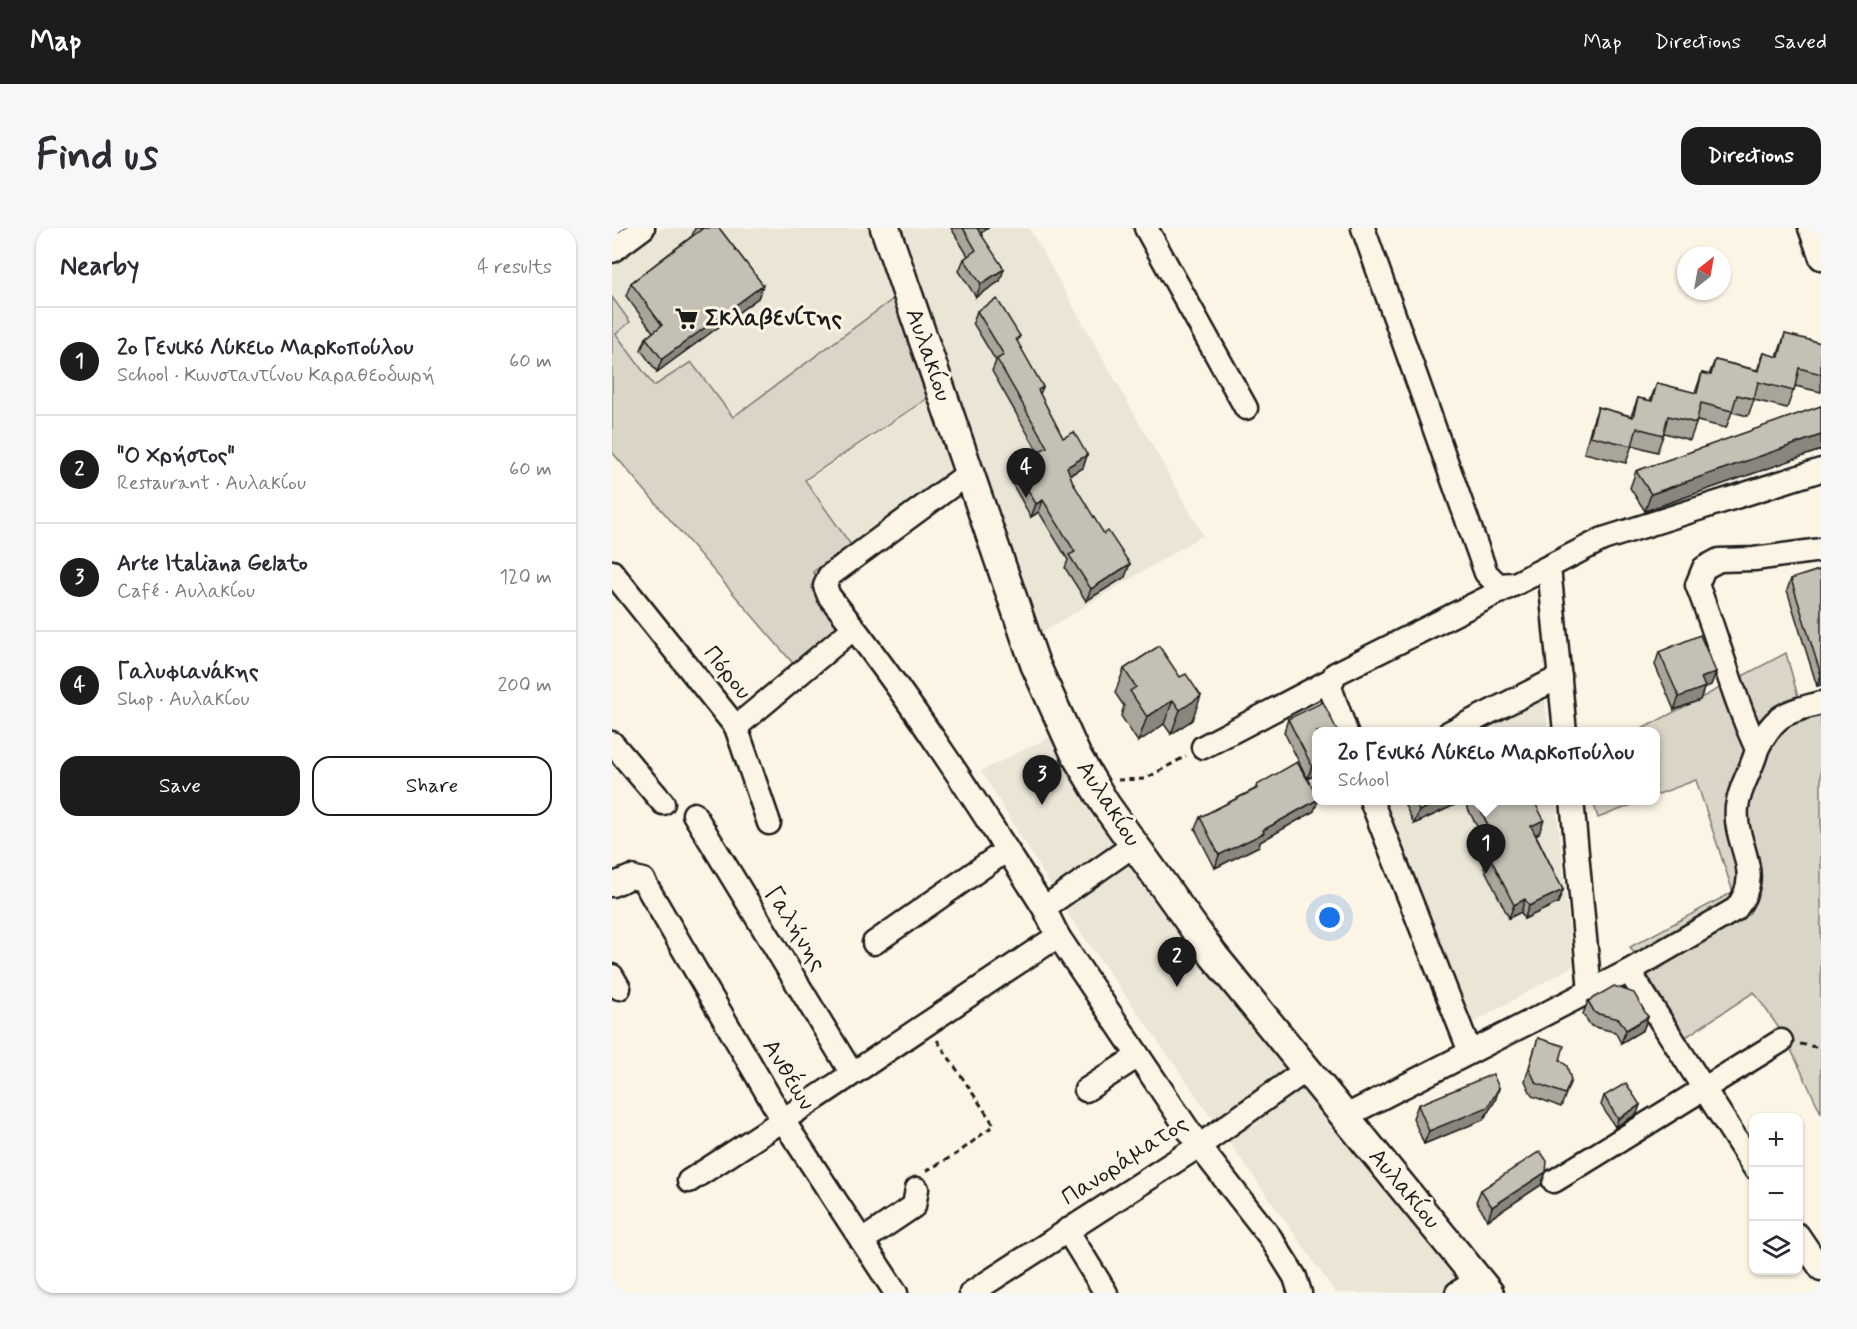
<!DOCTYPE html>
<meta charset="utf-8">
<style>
:root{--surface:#fff;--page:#f7f7f7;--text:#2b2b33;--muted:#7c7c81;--line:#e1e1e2;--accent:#1c1c1c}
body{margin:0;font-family:Mynerve,sans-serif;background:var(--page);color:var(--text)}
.controls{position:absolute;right:18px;bottom:18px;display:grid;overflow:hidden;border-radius:12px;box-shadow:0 2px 4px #0004}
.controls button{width:54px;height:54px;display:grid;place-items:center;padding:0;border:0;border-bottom:2px solid var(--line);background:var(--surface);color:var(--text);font:30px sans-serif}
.compass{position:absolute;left:1065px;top:18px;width:54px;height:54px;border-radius:50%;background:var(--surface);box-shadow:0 2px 4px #0004;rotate:31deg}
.you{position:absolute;left:718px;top:690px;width:21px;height:21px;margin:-15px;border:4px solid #fff;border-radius:50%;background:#1a73e8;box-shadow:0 0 0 9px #1a73e833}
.badge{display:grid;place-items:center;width:39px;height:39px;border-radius:50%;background:var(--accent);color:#fff;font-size:20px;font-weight:700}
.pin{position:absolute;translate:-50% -50px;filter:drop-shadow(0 2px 3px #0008)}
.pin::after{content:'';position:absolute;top:32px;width:21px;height:18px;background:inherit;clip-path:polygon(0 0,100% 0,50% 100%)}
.popup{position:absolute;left:700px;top:499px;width:348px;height:78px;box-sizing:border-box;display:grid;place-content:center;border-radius:12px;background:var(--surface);filter:drop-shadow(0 2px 4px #0005);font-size:20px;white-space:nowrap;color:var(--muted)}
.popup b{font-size:22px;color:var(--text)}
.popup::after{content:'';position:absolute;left:50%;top:100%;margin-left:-12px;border:12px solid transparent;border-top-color:var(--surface)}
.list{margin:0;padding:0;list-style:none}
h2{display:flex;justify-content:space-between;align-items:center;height:78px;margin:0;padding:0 24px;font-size:26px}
h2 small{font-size:20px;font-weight:400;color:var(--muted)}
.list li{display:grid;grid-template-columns:39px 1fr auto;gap:18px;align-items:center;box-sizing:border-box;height:108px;padding:0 24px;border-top:2px solid var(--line)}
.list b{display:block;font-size:22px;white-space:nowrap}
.list p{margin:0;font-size:20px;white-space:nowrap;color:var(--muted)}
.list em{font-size:20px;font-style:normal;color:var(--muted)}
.actions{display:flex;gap:12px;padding:18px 24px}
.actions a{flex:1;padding:14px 0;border:2px solid var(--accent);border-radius:18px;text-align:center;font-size:21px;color:var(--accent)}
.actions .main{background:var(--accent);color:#fff}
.icon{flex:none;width:33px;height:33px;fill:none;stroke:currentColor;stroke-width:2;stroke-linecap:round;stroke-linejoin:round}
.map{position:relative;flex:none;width:1209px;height:1065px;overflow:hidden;border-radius:18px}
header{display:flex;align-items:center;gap:36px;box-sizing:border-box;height:84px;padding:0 30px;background:var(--accent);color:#fff}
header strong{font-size:28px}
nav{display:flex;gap:33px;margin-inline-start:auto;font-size:21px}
.intro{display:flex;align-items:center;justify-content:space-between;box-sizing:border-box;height:144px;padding:0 36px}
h1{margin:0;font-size:42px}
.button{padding:15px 27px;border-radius:18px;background:var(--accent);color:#fff;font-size:21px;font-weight:700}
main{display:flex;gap:36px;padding:0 36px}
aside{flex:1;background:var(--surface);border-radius:18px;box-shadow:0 2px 4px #0004}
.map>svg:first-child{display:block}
</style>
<header>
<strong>Map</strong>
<nav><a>Map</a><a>Directions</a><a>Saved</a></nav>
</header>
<div class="intro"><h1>Find us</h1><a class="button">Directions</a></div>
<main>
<aside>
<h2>Nearby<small>4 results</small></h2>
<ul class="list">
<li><span class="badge">1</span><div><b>2ο Γενικό Λύκειο Μαρκοπούλου</b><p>School · Κωνσταντίνου Καραθεοδωρή</p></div><em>60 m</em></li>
<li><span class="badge">2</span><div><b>&quot;Ο Χρήστος&quot;</b><p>Restaurant · Αυλακίου</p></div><em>60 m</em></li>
<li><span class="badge">3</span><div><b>Arte Italiana Gelato</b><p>Café · Αυλακίου</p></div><em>120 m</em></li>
<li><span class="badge">4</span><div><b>Γαλυφιανάκης</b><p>Shop · Αυλακίου</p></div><em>200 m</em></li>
</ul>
<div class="actions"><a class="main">Save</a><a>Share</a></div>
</aside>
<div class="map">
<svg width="1209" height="1065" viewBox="0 0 1209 1065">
<rect width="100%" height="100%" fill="#fcf5e5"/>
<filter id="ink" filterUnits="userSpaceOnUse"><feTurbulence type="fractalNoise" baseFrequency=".0167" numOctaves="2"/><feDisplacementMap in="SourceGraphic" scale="12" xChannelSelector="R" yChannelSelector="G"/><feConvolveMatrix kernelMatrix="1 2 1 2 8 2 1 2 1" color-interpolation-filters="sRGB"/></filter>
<g filter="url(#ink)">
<!-- built -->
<g fill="#ebe5d6">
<polygon points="50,0 272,0 292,63 121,189 79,134 42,158 4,105 18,94 0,69 0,39"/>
<polygon points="291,0 417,0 591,307 426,407"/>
<polygon points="324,166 353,244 241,321 195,253"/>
<polygon points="932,465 936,503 857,503"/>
<polygon points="444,506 858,1065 724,1065 458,689 369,543"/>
<polygon points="767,573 944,573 961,738 857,797"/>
</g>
<!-- grass -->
<g fill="#dbd5c8" stroke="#7c7872" stroke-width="1.5">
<polygon points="292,63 325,164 193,252 239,317 201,344 243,392 185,440 0,224 0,69 18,94 4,106 42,158 79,134 121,189"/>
<polygon points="1174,425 1188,476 1209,470 1209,885 1173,809 1142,764 1074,809 1018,719 1121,664 1084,552 1044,567 1044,504 1026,503"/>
<polygon points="981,573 981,572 1030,573 986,590"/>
</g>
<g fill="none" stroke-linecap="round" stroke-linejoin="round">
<defs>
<g id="minor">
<polyline points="534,0 634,180"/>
<polyline points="751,0 874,345 886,357 903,356 991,311 1209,242"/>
<polyline points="1198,0 1209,30"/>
<polyline points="0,23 31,0"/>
<path d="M357 245 217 348 213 358 217 368C296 467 364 573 432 680"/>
<polyline points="937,339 953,504"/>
<polyline points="0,344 124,499 157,595"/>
<polyline points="124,499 242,400"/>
<polyline points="734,504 718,459 723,446 903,356"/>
<polyline points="838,504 948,449"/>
<polyline points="0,515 51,575"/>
<polyline points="591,519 719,452"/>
<path d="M1145 521C1162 487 1173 484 1209 475"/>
<polyline points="759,572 858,824"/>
<polyline points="960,572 978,763"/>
<polyline points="82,586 239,844"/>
<polyline points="0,657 19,649 31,652 172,894 284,1065"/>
<polyline points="446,708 587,918 658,1009 683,1049 688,1065"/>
<polyline points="262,715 395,622"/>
<polyline points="1017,743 1142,939"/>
<polyline points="0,748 7,760"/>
<polyline points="474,862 526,828"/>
<path d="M732 889 1017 743 1124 681C1154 643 1121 618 1125 579 1127 559 1141 540 1145 521 1120 468 1107 411 1085 357L1092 340 1107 332 1142 331 1209 322"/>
<path d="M77 953C202 874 323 789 446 708L432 680 522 617"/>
<polyline points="942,953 1169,813"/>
<polyline points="455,1002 494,1065"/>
<polyline points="1186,1007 1209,1041"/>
<polyline points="250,1013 302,978 305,961"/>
<polyline points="359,1065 587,918 694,842"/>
<polyline points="845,1065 867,1051"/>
</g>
<polyline id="major" points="273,0 423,436 464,527 493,576 602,728 877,1065"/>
</defs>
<!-- minor casing -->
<use href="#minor" stroke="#1c1c1c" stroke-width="27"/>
<!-- major casing -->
<use href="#major" stroke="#1c1c1c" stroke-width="33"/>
<!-- path -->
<g stroke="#1c1c1c" stroke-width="3" stroke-dasharray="6 4.5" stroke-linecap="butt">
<polyline points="506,552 533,551 574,528"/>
<polyline points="1188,816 1209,820"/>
<polyline points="314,943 346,925 382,897 325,812"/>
</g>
<!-- minor -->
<use href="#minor" stroke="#fcf5e5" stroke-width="22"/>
<!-- major -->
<use href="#major" stroke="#fcf5e5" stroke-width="28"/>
</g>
<!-- wall -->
<g fill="#a9a59a" stroke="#1c1c1c" stroke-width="1.5">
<polygon points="83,0 107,0 151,57 146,70 45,144 29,122 34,110 41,104 14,68 19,55 80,8"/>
<polygon points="339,0 376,0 375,1 369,5 388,53 364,69 347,43 352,31 356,28"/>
<polygon points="365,83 408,108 405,114 431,159 428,166 451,210 475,227 471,240 458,247 461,255 513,349 474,373 453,340 456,332 427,284 419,289 397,250 402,238 426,224 380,143 384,133 361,95"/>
<polygon points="1173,106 1209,115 1209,164 1183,158 1175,180 1142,172 1136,188 1120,184 1114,200 1085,193 1078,212 1052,205 1045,224 1020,217 1014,235 972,225 980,196 986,179 1019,188 1026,170 1038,173 1045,155 1083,165 1090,145 1097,147 1103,132 1145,142 1152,125 1165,129"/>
<polygon points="1209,178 1209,222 1033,283 1018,260 1024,243"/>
<polygon points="1207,342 1209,457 1205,458 1175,362 1179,351"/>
<polygon points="547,418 580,492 559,506 552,496 526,514 509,488 512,478 503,465 512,441"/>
<polygon points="1047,424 1104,444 1099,457 1092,460 1088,472 1062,482 1043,437"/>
<polygon points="676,491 705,546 695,551 702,583 648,614 647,618 603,640 583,601 588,589 643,561 645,557 695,550 672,504"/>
<polygon points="791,573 851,573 802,596"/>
<polygon points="852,573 922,573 927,605 924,607 951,662 946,675 912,691 909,684 897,690 872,640 877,627 879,626"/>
<polygon points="976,773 1036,789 1031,802 1009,815 1003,804 979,798 971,786"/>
<polygon points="926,810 948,832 959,852 949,879 920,868 913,853"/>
<polygon points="887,860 883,873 871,892 812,916 801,890 806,877"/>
<polygon points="992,868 1025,886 1003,899 989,877"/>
<polygon points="934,944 929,957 876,992 864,974 869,962"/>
</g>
<!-- shaded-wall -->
<g fill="#89867d" stroke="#1c1c1c" stroke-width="1.5">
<polygon points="364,0 376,0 375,1 360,11"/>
<polygon points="392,41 388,53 364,69 369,56"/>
<polygon points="151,57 146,70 45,144 50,131"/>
<polygon points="1209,207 1209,222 1033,283 1039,266"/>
<polygon points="475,227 471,240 450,251 455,239"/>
<polygon points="431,272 427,284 419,289 424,276"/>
<polygon points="518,336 513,349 474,373 479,361"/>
<polygon points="1104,444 1099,457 1092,460 1088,472 1062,482 1067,469 1089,450"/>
<polygon points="1209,447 1209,457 1205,458"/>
<polygon points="589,468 580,492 559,506 568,482"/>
<polygon points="561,472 552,496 526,514 535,489"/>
<polygon points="705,535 705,546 695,551 700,538"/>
<polygon points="705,572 706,573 702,583 648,614 647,618 603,640 607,627"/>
<polygon points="829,573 851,573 802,596 807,583"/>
<polygon points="932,592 927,605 915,611 919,598"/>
<polygon points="951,662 946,675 912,691 917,678"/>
<polygon points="913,671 909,684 897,690 902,677"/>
<polygon points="1036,789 1031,802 1009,815 1014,802"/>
<polygon points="887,860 883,873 871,892 812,916 817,903"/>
<polygon points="1028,877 1025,886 1003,899 1006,891"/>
<polygon points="934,944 929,957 876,992 880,979"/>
</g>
<!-- building -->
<g fill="#c4c0b3" stroke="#1c1c1c" stroke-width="1.5">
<polygon points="89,0 107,0 151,57 50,131 34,110 50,97 19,55 90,1"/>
<polygon points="351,0 365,0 392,41 369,56 352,31 364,22"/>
<polygon points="385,71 408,108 404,111 431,159 426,162 451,210 462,204 475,227 455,239 461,255 492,306 496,303 518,336 479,361 457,327 463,324 431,272 424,276 402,238 435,219 385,131 392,127 365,83"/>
<polygon points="1173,106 1209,115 1209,146 1187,140 1182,163 1146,154 1142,171 1125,167 1120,183 1089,175 1084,195 1056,188 1051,207 1025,200 1020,218 978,208 986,179 1021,189 1026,170 1040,173 1045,155 1085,165 1090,145 1099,147 1103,132 1147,143 1152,125 1167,129"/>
<polygon points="1209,178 1209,207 1039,266 1024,243"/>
<polygon points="1207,342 1209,349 1209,447 1179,351"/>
<polygon points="1088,407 1104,444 1089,450 1093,459 1067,469 1047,424"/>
<polygon points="547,418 568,449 574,446 589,468 568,482 561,472 535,489 518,463 524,459 512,441"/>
<polygon points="711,474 726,504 705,504 705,535 700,538 676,491"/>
<polygon points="685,534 705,567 705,572 651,602 652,605 607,627 588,589 646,560 645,557"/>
<polygon points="802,573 829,573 807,583"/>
<polygon points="864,573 922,573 932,592 919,598 951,662 917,678 913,671 902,677 877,627 888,622"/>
<polygon points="1002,758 1022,765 1036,789 1014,802 1007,791 983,785 976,773"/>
<polygon points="926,810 952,818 948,832 955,838 959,852 953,866 924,855 917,840"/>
<polygon points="881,846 887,860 876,879 817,903 806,877"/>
<polygon points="1014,855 1028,877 1006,891 992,868"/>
<polygon points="928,923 935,933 934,944 880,979 869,962"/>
</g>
</g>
<!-- icons -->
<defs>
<symbol id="supermarket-bare" viewBox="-9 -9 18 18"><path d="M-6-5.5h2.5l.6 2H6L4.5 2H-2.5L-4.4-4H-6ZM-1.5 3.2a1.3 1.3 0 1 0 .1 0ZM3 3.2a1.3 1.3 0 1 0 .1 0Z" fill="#1c1c1c" stroke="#fcf5e5" stroke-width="2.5" paint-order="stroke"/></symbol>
</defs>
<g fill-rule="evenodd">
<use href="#supermarket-bare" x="58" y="74" width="33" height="33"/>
</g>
<g text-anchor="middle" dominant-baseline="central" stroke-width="6" stroke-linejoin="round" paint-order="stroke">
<!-- poi labels -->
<g font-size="24" font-weight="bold" fill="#1c1c1c" stroke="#fcf5e5" text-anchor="start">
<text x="93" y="90">Σκλαβενίτης</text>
</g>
<!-- street labels -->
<g font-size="24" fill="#1c1c1c" stroke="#fcf5e5">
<text transform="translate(316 127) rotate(71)">Αυλακίου</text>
<text transform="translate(115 445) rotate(51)">Πόρου</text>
<text transform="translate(496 576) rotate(57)">Αυλακίου</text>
<text transform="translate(183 701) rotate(58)">Γαλήνης</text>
<text transform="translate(176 847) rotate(59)">Ανθέων</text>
<text transform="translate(513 933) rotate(-33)">Πανοράματος</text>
<text transform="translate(792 961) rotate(50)">Αυλακίου</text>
</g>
</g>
</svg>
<div class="controls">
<button>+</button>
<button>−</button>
<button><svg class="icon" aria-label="layers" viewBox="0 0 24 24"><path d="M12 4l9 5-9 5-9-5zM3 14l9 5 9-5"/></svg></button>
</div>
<svg class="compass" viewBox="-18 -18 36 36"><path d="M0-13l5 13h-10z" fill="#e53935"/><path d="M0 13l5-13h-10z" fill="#7c7c81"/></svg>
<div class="you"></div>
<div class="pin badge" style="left:874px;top:646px">1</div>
<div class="popup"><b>2ο Γενικό Λύκειο Μαρκοπούλου</b>School</div>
<div class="pin badge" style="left:565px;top:759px">2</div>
<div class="pin badge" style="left:430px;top:577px">3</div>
<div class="pin badge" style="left:414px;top:270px">4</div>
</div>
</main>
